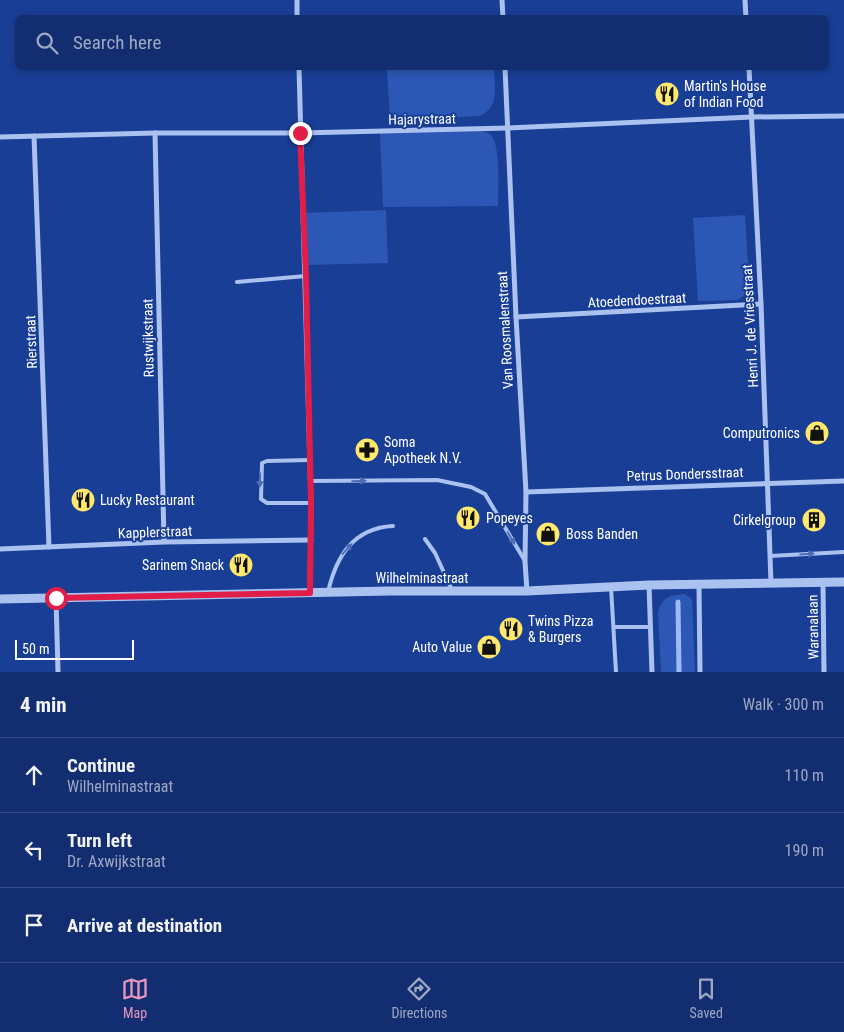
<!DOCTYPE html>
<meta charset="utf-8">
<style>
:root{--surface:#132e70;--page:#203a78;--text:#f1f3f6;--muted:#9da8c3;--line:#324a83;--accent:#e797bd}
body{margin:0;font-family:"Roboto Condensed",sans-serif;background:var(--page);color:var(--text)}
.scale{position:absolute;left:15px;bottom:12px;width:119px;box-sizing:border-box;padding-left:5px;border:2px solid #fff;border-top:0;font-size:14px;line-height:18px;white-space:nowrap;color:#fff;-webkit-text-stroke:4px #193e96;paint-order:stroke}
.stop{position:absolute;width:15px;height:15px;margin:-11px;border:4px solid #e11d48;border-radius:50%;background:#fff}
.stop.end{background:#e11d48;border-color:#fff;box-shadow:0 1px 5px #0008}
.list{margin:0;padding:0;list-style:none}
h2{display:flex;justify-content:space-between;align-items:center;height:65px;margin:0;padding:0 20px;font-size:21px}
h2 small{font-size:16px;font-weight:400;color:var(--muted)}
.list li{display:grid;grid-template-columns:32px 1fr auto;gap:15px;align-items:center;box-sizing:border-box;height:75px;padding:0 20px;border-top:1px solid var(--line)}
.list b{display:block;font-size:19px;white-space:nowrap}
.list p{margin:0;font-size:16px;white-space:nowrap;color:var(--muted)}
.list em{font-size:16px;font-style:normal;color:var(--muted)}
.icon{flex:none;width:28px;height:28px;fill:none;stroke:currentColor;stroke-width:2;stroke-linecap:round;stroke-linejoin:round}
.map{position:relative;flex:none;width:844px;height:672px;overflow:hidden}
.search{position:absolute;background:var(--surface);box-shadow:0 2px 8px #0003;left:15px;right:15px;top:15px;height:55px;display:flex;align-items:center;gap:12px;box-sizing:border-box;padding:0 18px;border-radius:8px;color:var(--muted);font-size:19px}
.sheet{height:290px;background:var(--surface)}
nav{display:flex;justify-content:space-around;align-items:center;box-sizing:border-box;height:70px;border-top:1px solid var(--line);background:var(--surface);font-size:14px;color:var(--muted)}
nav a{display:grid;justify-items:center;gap:2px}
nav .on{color:var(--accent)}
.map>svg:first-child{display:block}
</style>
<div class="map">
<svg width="844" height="672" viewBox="0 0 844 672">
<rect width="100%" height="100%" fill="#193e96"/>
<!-- green -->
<g fill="#2c57b4">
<path d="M387 68H494C494 87 501 107 479 116L390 121Z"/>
<path d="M480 131C484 132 488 132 491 135 501 146 498 190 498 206L383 207 380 133Z"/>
<polygon points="386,210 388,263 306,265 304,213"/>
<polygon points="745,215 749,280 745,295 738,300 698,301 693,218"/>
<path d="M685 594 692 599 695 672H661L658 612C664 595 669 596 685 594Z"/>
</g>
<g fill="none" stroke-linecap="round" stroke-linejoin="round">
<!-- stream -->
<polyline stroke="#9ebaf3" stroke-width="5" points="678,602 679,672"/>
<!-- service -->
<g stroke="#abc1f0" stroke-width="4">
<polyline points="237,282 306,276"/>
<polyline points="310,460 267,461 262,463 261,499 267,503 311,503"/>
<polyline points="310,481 437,480 471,487 485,494 525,561"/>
<polyline points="425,539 435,553 452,590"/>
<polyline points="770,556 844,552"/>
<polyline points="611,587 616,672"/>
<path d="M328 592C336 557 353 528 393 526"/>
<polyline points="614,627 650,627"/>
</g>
<!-- minor -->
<g stroke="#abc1f0" stroke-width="5">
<polyline points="297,0 297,18"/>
<polyline points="502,0 503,18"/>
<polyline points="745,0 746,18"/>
<polyline points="299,68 311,503 310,593"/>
<polyline points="505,68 516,317 526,492 525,562 527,591"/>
<polyline points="749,68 761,304 771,583"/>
<polyline points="155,133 164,542"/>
<polyline points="34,136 49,547"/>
<polyline points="0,137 155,133 300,133 508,128 752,117 844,116"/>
<polyline points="516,317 761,304"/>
<polyline points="526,492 844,481"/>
<polyline points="0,549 164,542 311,540"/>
<polyline points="823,582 824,672"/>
<polyline points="649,585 652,672"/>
<polyline points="699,585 700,672"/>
<polyline points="56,598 58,672"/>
</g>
<!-- tertiary -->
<polyline stroke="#abc1f0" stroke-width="9" points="0,599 390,591 527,591 649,585 844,582"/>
</g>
<!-- one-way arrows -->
<defs><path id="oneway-solid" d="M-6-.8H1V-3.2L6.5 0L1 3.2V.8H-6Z" transform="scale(1.25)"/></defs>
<g fill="#4c6cb6">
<use href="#oneway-solid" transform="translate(260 480) rotate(91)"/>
<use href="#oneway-solid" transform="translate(359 481) rotate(-1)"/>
<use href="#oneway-solid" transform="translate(511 538) rotate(60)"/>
<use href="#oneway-solid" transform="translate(347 549) rotate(-48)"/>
<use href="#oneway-solid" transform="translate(807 554) rotate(-3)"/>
</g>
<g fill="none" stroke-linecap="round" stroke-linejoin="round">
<!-- route -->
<polyline stroke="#e11d48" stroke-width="6" points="56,598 310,593 311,503 306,276 300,133"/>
</g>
<!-- icons -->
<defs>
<symbol id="restaurant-disc" viewBox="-11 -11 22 22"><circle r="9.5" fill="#ffe86b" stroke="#193e96"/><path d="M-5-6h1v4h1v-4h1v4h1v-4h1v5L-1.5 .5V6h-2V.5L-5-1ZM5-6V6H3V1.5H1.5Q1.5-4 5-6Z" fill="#111"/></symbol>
<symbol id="shop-disc" viewBox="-11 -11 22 22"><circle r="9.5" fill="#ffe86b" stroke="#193e96"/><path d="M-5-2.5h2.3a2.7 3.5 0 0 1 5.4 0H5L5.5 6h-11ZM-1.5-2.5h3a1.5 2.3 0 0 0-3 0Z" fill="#111"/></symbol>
<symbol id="pharmacy-disc" viewBox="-11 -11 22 22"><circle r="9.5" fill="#ffe86b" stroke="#193e96"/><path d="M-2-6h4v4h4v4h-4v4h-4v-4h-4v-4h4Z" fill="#111"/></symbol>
<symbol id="building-disc" viewBox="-11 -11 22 22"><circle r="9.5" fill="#ffe86b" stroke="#193e96"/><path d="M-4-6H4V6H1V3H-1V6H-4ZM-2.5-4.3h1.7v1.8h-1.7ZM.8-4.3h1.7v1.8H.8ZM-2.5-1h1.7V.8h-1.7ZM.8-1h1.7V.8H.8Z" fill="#111"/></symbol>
</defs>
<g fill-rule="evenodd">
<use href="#restaurant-disc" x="653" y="80" width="28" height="28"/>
<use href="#shop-disc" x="803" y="419" width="28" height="28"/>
<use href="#pharmacy-disc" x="353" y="436" width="28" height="28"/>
<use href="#restaurant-disc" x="69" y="486" width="28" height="28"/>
<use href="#restaurant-disc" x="454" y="504" width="28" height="28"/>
<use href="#building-disc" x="800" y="506" width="28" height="28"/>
<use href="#shop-disc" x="534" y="520" width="28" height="28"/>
<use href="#restaurant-disc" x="227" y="551" width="28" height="28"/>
<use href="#restaurant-disc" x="497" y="615" width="28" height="28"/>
<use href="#shop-disc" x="475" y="633" width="28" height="28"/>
</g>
<g text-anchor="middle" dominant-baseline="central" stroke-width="4" stroke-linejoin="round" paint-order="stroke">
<!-- poi labels -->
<g font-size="14" fill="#fff" stroke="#193e96" text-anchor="start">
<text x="684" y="86">Martin's House<tspan x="684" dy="16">of Indian Food</tspan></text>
<text x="800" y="433" text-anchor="end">Computronics</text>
<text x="384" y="442">Soma<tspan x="384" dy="16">Apotheek N.V.</tspan></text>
<text x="100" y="500">Lucky Restaurant</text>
<text x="486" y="518">Popeyes</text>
<text x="796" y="520" text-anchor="end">Cirkelgroup</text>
<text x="566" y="534">Boss Banden</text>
<text x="224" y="565" text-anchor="end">Sarinem Snack</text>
<text x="528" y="621">Twins Pizza<tspan x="528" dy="16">&amp; Burgers</tspan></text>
<text x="472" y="647" text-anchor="end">Auto Value</text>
</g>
<!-- street labels -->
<g font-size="14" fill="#fff" stroke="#193e96">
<text transform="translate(422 119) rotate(-1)">Hajarystraat</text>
<text transform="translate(637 300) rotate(-3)">Atoedendoestraat</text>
<text transform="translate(750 326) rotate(-93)">Henri J. de Vriesstraat</text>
<text transform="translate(505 330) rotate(-93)">Van Roosmalenstraat</text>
<text transform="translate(148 338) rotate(-91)">Rustwijkstraat</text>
<text transform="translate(31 342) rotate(-92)">Rierstraat</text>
<text transform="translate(685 474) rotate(-2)">Petrus Dondersstraat</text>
<text transform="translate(155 532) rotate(-2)">Kapplerstraat</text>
<text x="422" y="578">Wilhelminastraat</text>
<text transform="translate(813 627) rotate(-91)">Waranalaan</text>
</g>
</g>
</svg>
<div class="scale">50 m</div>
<div class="stop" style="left:56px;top:598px"></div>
<div class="stop end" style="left:300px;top:133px"></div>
<div class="search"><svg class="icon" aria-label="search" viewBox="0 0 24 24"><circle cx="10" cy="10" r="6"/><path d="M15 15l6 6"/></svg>Search here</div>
</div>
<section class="sheet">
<h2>4 min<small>Walk · 300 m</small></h2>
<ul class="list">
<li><svg class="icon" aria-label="ahead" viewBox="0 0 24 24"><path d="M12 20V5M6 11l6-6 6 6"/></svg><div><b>Continue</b><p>Wilhelminastraat</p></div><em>110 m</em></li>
<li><svg class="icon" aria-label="left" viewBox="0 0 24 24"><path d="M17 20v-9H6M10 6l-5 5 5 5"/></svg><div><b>Turn left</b><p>Dr. Axwijkstraat</p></div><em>190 m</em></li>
<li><svg class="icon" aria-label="arrive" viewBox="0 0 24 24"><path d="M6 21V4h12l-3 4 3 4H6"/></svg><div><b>Arrive at destination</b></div></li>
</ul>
</section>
<nav>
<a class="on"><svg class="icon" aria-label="map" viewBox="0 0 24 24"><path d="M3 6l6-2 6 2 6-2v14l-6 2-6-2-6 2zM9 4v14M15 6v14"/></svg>Map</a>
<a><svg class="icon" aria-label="directions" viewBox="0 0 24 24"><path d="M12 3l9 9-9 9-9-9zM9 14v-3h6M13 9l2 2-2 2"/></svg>Directions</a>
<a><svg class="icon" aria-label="saved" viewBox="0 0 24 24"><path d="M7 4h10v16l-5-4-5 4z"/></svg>Saved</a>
</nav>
